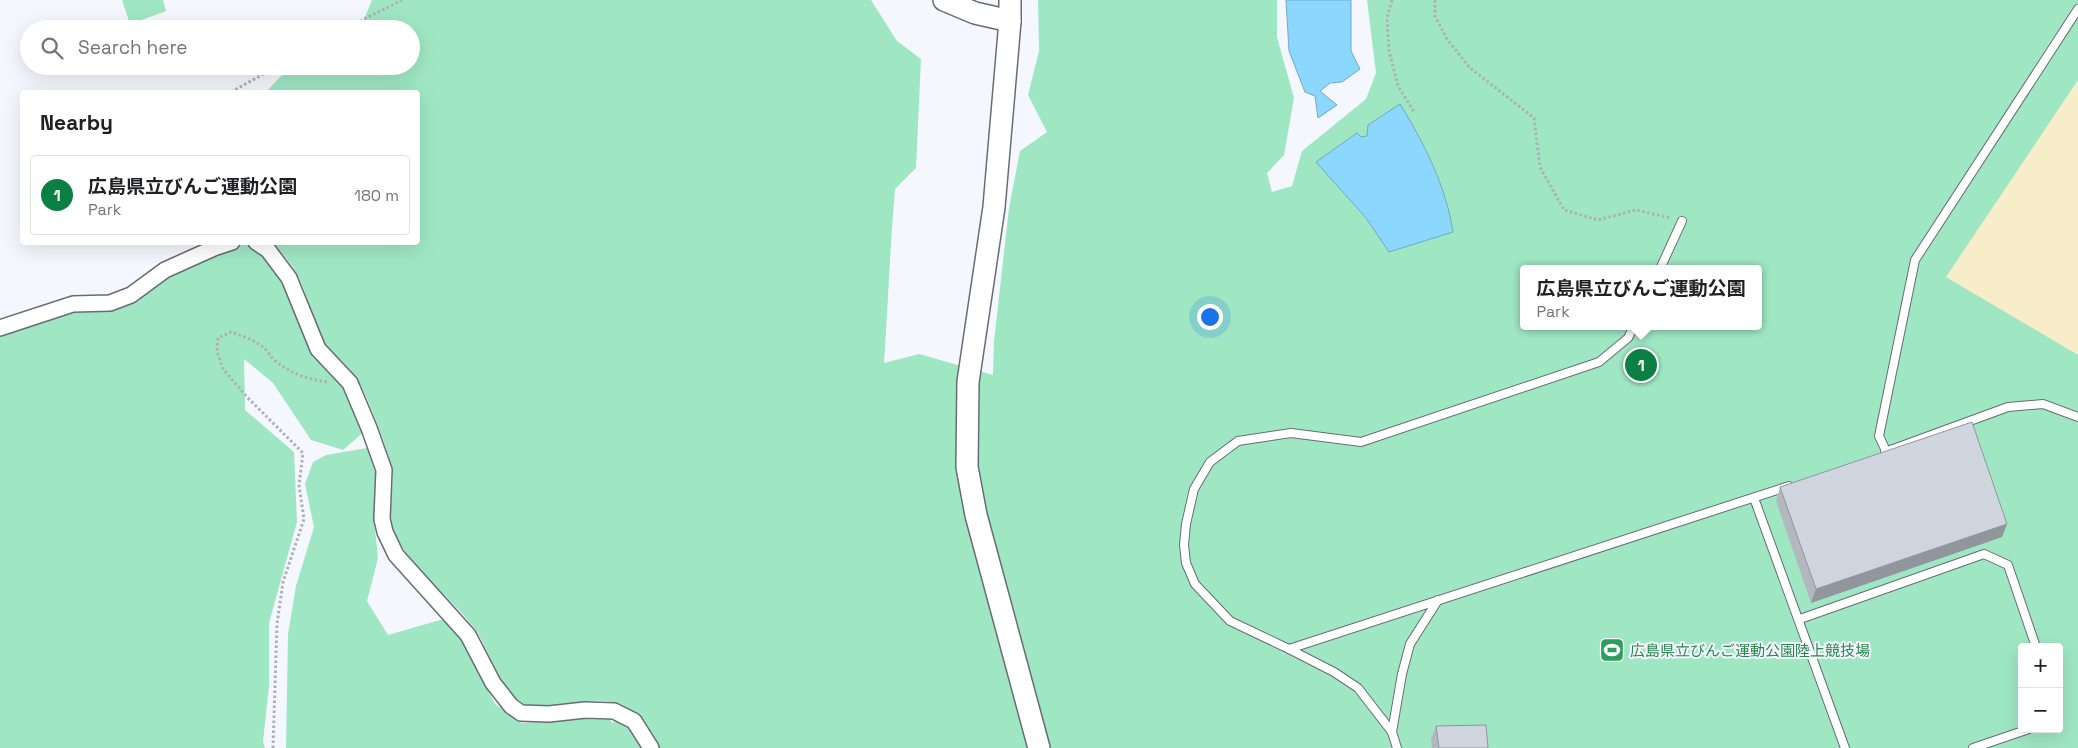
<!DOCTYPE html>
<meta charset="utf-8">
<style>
:root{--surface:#fff;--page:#f6f6f6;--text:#202124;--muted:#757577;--line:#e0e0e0;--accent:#0b8043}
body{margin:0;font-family:"Space Grotesk","Noto Sans JP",sans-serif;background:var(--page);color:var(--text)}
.controls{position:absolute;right:15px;bottom:15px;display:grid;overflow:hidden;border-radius:5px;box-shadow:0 5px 20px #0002}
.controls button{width:45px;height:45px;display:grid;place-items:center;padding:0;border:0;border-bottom:1px solid var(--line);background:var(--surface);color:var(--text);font:25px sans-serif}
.you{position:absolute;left:1209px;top:316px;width:18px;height:18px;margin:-12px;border:4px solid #fff;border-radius:50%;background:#1a73e8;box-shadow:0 0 0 8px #1a73e833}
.badge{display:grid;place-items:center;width:32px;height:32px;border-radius:50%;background:var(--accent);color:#fff;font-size:16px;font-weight:700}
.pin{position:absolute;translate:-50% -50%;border:2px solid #fff;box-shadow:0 1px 5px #0006}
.popup{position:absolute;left:1520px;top:265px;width:242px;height:65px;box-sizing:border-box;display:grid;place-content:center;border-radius:5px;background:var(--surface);filter:drop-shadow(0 1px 4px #0005);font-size:16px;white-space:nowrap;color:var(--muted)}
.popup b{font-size:19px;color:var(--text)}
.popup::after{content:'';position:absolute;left:50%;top:100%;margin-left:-10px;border:10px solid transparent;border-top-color:var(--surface)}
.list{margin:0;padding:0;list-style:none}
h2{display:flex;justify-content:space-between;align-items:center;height:65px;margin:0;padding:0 20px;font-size:21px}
h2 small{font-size:16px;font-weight:400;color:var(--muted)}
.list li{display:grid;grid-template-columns:32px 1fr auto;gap:15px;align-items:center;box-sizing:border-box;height:80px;margin:0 10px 10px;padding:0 10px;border:1px solid var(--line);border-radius:5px}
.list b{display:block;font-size:19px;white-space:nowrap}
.list p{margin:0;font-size:16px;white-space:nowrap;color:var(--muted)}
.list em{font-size:16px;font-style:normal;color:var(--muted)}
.icon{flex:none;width:28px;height:28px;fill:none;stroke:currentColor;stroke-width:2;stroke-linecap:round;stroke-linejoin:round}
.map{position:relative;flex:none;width:2078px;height:748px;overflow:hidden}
.search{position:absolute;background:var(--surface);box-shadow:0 5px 20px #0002;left:20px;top:20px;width:400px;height:55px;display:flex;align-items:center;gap:12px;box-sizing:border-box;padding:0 18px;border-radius:28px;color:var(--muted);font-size:19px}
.panel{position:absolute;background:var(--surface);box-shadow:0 5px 20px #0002;left:20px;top:90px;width:400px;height:155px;border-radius:5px}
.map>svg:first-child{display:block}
</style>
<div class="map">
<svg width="2078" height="748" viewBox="0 0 2078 748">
<rect width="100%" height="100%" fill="#f4f7fe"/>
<!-- green -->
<g fill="#9fe7c3" fill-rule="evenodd">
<polygon points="122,0 163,0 166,11 130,24"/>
<path d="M372 0H871L897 41 921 59 916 168 895 189C890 247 888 305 884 363L919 354 993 375 994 341 1009 208 1020 151 1047 132 1028 95 1039 51 1038 0H1277V37L1294 98 1284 155 1267 173 1272 192 1292 186 1302 151 1366 99 1376 73 1367 0H2078V748H286L288 634 296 586 314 527 305 484 313 462 326 455 367 448 376 475 374 520 378 558 367 601 388 635 447 618 463 641 495 704 522 723 582 719 610 720 613 723 621 705C597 692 549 713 524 704 503 697 487 645 475 629 451 597 407 566 393 529 386 510 395 489 392 469 390 454 365 389 356 378 347 366 333 357 325 344 312 323 309 296 297 274 291 263 281 253 274 243L418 242V92H266L281 76 309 66H411V29H360ZM1524 269H1758V326H1524ZM2022 647H2059V729H2022Z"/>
<polygon points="245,243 249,243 266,253 346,386 366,430 343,450 311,440 273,383 244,359 245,410 294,452 297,522 269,623 269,686 263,742 265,748 0,748 0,332 73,308 111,307 167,273 215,252"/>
</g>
<!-- sand -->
<polygon fill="#f7edc8" points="2078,80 2078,355 1946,277"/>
<!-- water -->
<g fill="#8cd7fd" stroke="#73a8c4">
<polygon points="1286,0 1351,0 1351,51 1360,69 1342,82 1330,83 1320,91 1337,105 1318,118 1315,96 1305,92 1289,51"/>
<path d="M1400 104C1424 143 1446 186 1453 232L1389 252 1366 218 1316 162 1357 133 1361 137 1367 136 1368 125Z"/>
</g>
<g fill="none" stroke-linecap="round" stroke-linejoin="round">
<defs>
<g id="lane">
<polyline points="1660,269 1682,221"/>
<polyline points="1886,451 1879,436 1915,260 2078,9"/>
<polyline points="1885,452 2008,407 2043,404 2078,417"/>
<polyline points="1754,498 1845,748"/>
<polyline points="1800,619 1984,554 2008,565 2036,647"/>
<polyline points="1289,649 1789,486"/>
<polyline points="1392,732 1402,674 1410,644 1438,600"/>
<polyline points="1397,748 1392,732 1358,688 1334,672 1289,649 1230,621 1195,584 1186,563 1184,545 1186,524 1194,489 1210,462 1238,441 1291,433 1361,442 1599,362 1628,338 1634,326"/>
<polyline points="1973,748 2029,729"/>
</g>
<g id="street">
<polyline points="256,242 268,250 289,278 318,349 350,383 369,428 384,470 382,519 385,532 396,555 468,635 493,683 511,706 521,713 549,714 585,710 614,711 634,721 651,748"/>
<polyline points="0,328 73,304 110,303 131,295 165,270 214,248 232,242"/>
</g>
<g id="secondary">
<polyline points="944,0 975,13 1010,21"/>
<polyline points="1010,0 1010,21 994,207 968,382 967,467 976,515 1039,748"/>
</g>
</defs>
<!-- lane casing -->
<use href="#lane" stroke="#676c75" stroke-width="10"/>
<!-- street casing -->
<use href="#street" stroke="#676c75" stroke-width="18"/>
<!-- secondary casing -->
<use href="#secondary" stroke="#676c75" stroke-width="24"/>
<!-- path -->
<g stroke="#adb0b6" stroke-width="3" stroke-dasharray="2.5 2.5" stroke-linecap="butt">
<polyline points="1392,0 1387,18 1389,50 1398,86 1414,112"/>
<polyline points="1435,0 1435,16 1447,39 1469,67 1534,118 1540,167 1564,210 1598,220 1636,210 1671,218"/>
<path d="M347 29C365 17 384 10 402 0"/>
<polyline points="231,92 278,66"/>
<path d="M273 748 277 624 283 582 304 519 299 485 303 453 247 397 223 369 217 351 218 338 231 332C242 336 255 340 264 348 268 351 270 356 274 360 290 373 308 380 329 382"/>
</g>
<!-- lane -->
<use href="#lane" stroke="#fff" stroke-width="8"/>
<!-- street -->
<use href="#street" stroke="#fff" stroke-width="15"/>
<!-- secondary -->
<use href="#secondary" stroke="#fff" stroke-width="21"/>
</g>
<!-- wall -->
<g fill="#b2b7c0">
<polygon points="1780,487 2007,524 2002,537 1811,603 1776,501"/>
<polygon points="1436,726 1488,748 1432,748 1431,739"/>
</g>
<!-- shaded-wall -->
<polygon fill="#91959c" points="2007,524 2002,537 1811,603 1816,589"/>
<!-- building -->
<g fill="#cfd5df" stroke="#91959c">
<polygon points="1972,422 2007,524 1816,589 1780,487"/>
<polygon points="1486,725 1488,748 1439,748 1436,726"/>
</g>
<!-- icons -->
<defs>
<symbol id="stadium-square" viewBox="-11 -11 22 22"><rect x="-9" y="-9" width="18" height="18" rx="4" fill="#2e9e5b" stroke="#f4f7fe"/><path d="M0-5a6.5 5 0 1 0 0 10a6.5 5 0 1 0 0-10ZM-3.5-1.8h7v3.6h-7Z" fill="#fff"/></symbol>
</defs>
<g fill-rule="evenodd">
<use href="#stadium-square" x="1598" y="636" width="28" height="28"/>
</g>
<g text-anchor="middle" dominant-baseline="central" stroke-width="4" stroke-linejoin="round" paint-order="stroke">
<!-- leisure labels -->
<g font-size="15" fill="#27864d" stroke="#f4f7fe" text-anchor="start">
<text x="1630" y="650">広島県立びんご運動公園陸上競技場</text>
</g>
</g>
</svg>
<div class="controls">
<button>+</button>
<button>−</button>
</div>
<div class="you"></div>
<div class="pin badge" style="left:1641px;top:365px">1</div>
<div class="popup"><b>広島県立びんご運動公園</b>Park</div>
<div class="search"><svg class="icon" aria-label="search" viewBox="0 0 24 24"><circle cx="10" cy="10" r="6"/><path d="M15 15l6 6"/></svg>Search here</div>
<section class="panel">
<h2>Nearby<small></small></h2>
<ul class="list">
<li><span class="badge">1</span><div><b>広島県立びんご運動公園</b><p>Park</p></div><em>180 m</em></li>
</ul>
</section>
</div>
